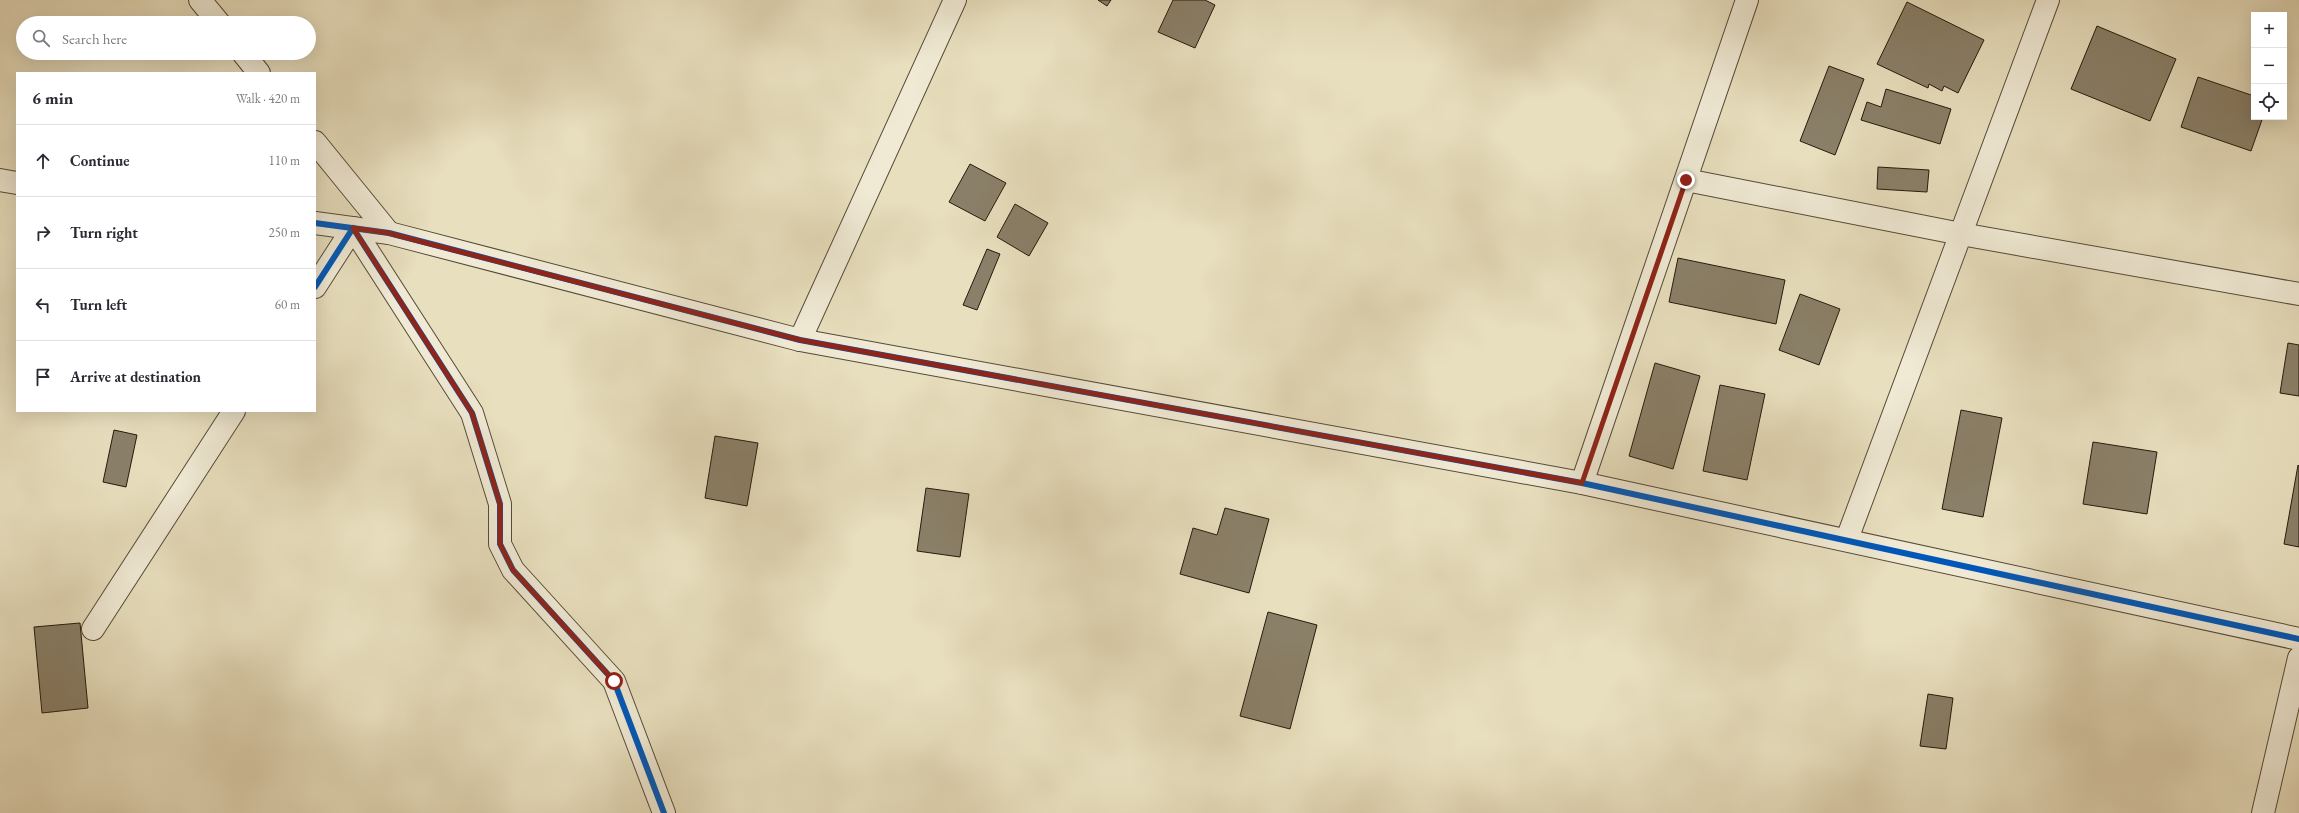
<!DOCTYPE html>
<meta charset="utf-8">
<style>
:root{--surface:#fff;--page:#f2f2f3;--text:#2b2b33;--muted:#7c7c81;--line:#e1e1e2}
body{margin:0;font-family:"EB Garamond",serif;background:var(--page);color:var(--text)}
.controls{position:absolute;right:12px;top:12px;display:grid;overflow:hidden;border-radius:0px;box-shadow:0 4px 16px #0002}
.controls button{width:36px;height:36px;display:grid;place-items:center;padding:0;border:0;border-bottom:1px solid var(--line);background:var(--surface);color:var(--text);font:20px sans-serif}
.stop{position:absolute;width:12px;height:12px;margin:-9px;border:3px solid #8f2418;border-radius:50%;background:#fff}
.stop.end{background:#8f2418;border-color:#fff;box-shadow:0 1px 4px #0008}
.list{margin:0;padding:0;list-style:none}
h2{display:flex;justify-content:space-between;align-items:center;height:52px;margin:0;padding:0 16px;font-size:17px}
h2 small{font-size:13px;font-weight:400;color:var(--muted)}
.list li{display:grid;grid-template-columns:26px 1fr auto;gap:12px;align-items:center;box-sizing:border-box;height:72px;padding:0 16px;border-top:1px solid var(--line)}
.list b{display:block;font-size:15px;white-space:nowrap}
.list em{font-size:13px;font-style:normal;color:var(--muted)}
.icon{flex:none;width:22px;height:22px;fill:none;stroke:currentColor;stroke-width:2;stroke-linecap:round;stroke-linejoin:round}
.map{position:relative;flex:none;width:2299px;height:813px;overflow:hidden}
.search{position:absolute;background:var(--surface);box-shadow:0 4px 16px #0002;left:16px;top:16px;width:300px;height:44px;display:flex;align-items:center;gap:10px;box-sizing:border-box;padding:0 14px;border-radius:22px;color:var(--muted);font-size:15px}
.panel{position:absolute;background:var(--surface);box-shadow:0 4px 16px #0002;left:16px;top:72px;width:300px;height:340px;border-radius:0px}
.map>svg:first-child{display:block}
</style>
<div class="map">
<svg width="2299" height="813" viewBox="0 0 2299 813">
<rect width="100%" height="100%" fill="#e8dfbe"/>
<filter id="stains"><feTurbulence type="fractalNoise" baseFrequency=".005" numOctaves="4"/><feColorMatrix values="0 0 0 0 .2 0 0 0 0 .09 0 0 0 0 .02 0 0 0 .5 -.17"/></filter>
<radialGradient id="worn" r=".72"><stop offset=".6" stop-color="#630" stop-opacity="0"/><stop offset="1" stop-color="#630" stop-opacity=".3"/></radialGradient>
<!-- building -->
<g fill="#8a8069" stroke="#251a0c">
<polygon points="1098,0 1111,0 1107,6"/>
<polygon points="1173,0 1205,0 1215,5 1195,48 1158,32"/>
<polygon points="1907,2 1984,40 1958,93 1944,86 1942,91 1929,84 1928,88 1877,64"/>
<polygon points="2097,26 2176,59 2150,121 2071,89"/>
<polygon points="1829,66 1864,79 1835,155 1800,141"/>
<polygon points="2198,77 2254,96 2254,117 2263,117 2251,151 2181,127"/>
<polygon points="1886,89 1951,109 1940,144 1861,120 1867,102 1881,107"/>
<polygon points="970,164 1006,183 985,221 949,202"/>
<polygon points="1878,167 1929,170 1927,192 1877,189"/>
<polygon points="1015,204 1048,223 1029,256 997,237"/>
<polygon points="987,249 1000,254 977,310 963,305"/>
<polygon points="1678,258 1785,280 1776,324 1669,302"/>
<polygon points="1800,294 1840,309 1819,365 1779,350"/>
<polygon points="2288,343 2299,345 2299,396 2280,393"/>
<polygon points="1655,363 1700,376 1673,469 1629,456"/>
<polygon points="1720,385 1765,394 1747,480 1703,471"/>
<polygon points="1961,410 2002,418 1983,517 1942,509"/>
<polygon points="114,430 137,435 126,487 103,482"/>
<polygon points="715,436 758,443 747,506 705,498"/>
<polygon points="2093,442 2157,452 2147,514 2083,504"/>
<polygon points="2298,465 2299,466 2299,547 2284,544"/>
<polygon points="926,488 969,494 960,557 917,551"/>
<polygon points="1225,508 1269,519 1249,593 1180,574 1193,528 1217,535"/>
<polygon points="1268,612 1317,625 1290,729 1240,716"/>
<polygon points="80,623 88,708 42,713 34,627"/>
<polygon points="1928,694 1953,698 1946,749 1920,746"/>
</g>
<g fill="none" stroke-linecap="round" stroke-linejoin="round">
<defs>
<g id="minor">
<polyline points="200,0 219,23"/>
<polyline points="243,53 259,73"/>
<polyline points="315,142 389,233"/>
<polyline points="0,180 17,183"/>
<polyline points="1686,180 1961,234 2299,294"/>
<polyline points="315,223 389,233 800,340 1582,483 2299,639"/>
<polyline points="315,287 353,228 472,413 500,504 500,544 513,570 614,681 664,813"/>
<polyline points="800,340 955,0"/>
<polyline points="1582,483 1747,0"/>
<polyline points="1847,539 2048,0"/>
<polyline points="93,629 234,411"/>
<polyline points="2263,813 2299,658"/>
</g>
</defs>
<!-- minor casing -->
<use href="#minor" stroke="#564b38" stroke-width="24"/>
<!-- minor -->
<use href="#minor" stroke="#f0ead5" stroke-width="22"/>
<defs>
<g id="cycleway">
<polyline points="315,223 389,233 800,340 1582,483 2299,639"/>
<polyline points="315,287 353,228 472,413 500,504 500,544 513,570 614,681 664,813"/>
</g>
</defs>
<!-- cycleway casing -->
<use href="#cycleway" stroke="#f0ead5" stroke-width="8"/>
<!-- cycleway -->
<use href="#cycleway" stroke="#0057b8" stroke-width="6"/>
</g>
<g fill="none" stroke-linecap="round" stroke-linejoin="round">
<!-- route -->
<polyline stroke="#8f2418" stroke-width="5" points="614,681 513,570 500,544 500,504 472,413 353,228 388,233 800,340 1582,483 1686,180"/>
</g>
<rect width="100%" height="100%" filter="url(#stains)"/>
<rect width="100%" height="100%" fill="url(#worn)"/>
</svg>
<div class="controls">
<button>+</button>
<button>−</button>
<button><svg class="icon" aria-label="locate" viewBox="0 0 24 24"><circle cx="12" cy="12" r="6"/><path d="M12 2v4M12 18v4M2 12h4M18 12h4"/></svg></button>
</div>
<div class="stop" style="left:614px;top:681px"></div>
<div class="stop end" style="left:1686px;top:180px"></div>
<div class="search"><svg class="icon" aria-label="search" viewBox="0 0 24 24"><circle cx="10" cy="10" r="6"/><path d="M15 15l6 6"/></svg>Search here</div>
<section class="panel">
<h2>6 min<small>Walk · 420 m</small></h2>
<ul class="list">
<li><svg class="icon" aria-label="ahead" viewBox="0 0 24 24"><path d="M12 20V5M6 11l6-6 6 6"/></svg><div><b>Continue</b></div><em>110 m</em></li>
<li><svg class="icon" aria-label="right" viewBox="0 0 24 24"><path d="M7 20v-9h11M14 6l5 5-5 5"/></svg><div><b>Turn right</b></div><em>250 m</em></li>
<li><svg class="icon" aria-label="left" viewBox="0 0 24 24"><path d="M17 20v-9H6M10 6l-5 5 5 5"/></svg><div><b>Turn left</b></div><em>60 m</em></li>
<li><svg class="icon" aria-label="arrive" viewBox="0 0 24 24"><path d="M6 21V4h12l-3 4 3 4H6"/></svg><div><b>Arrive at destination</b></div></li>
</ul>
</section>
</div>
